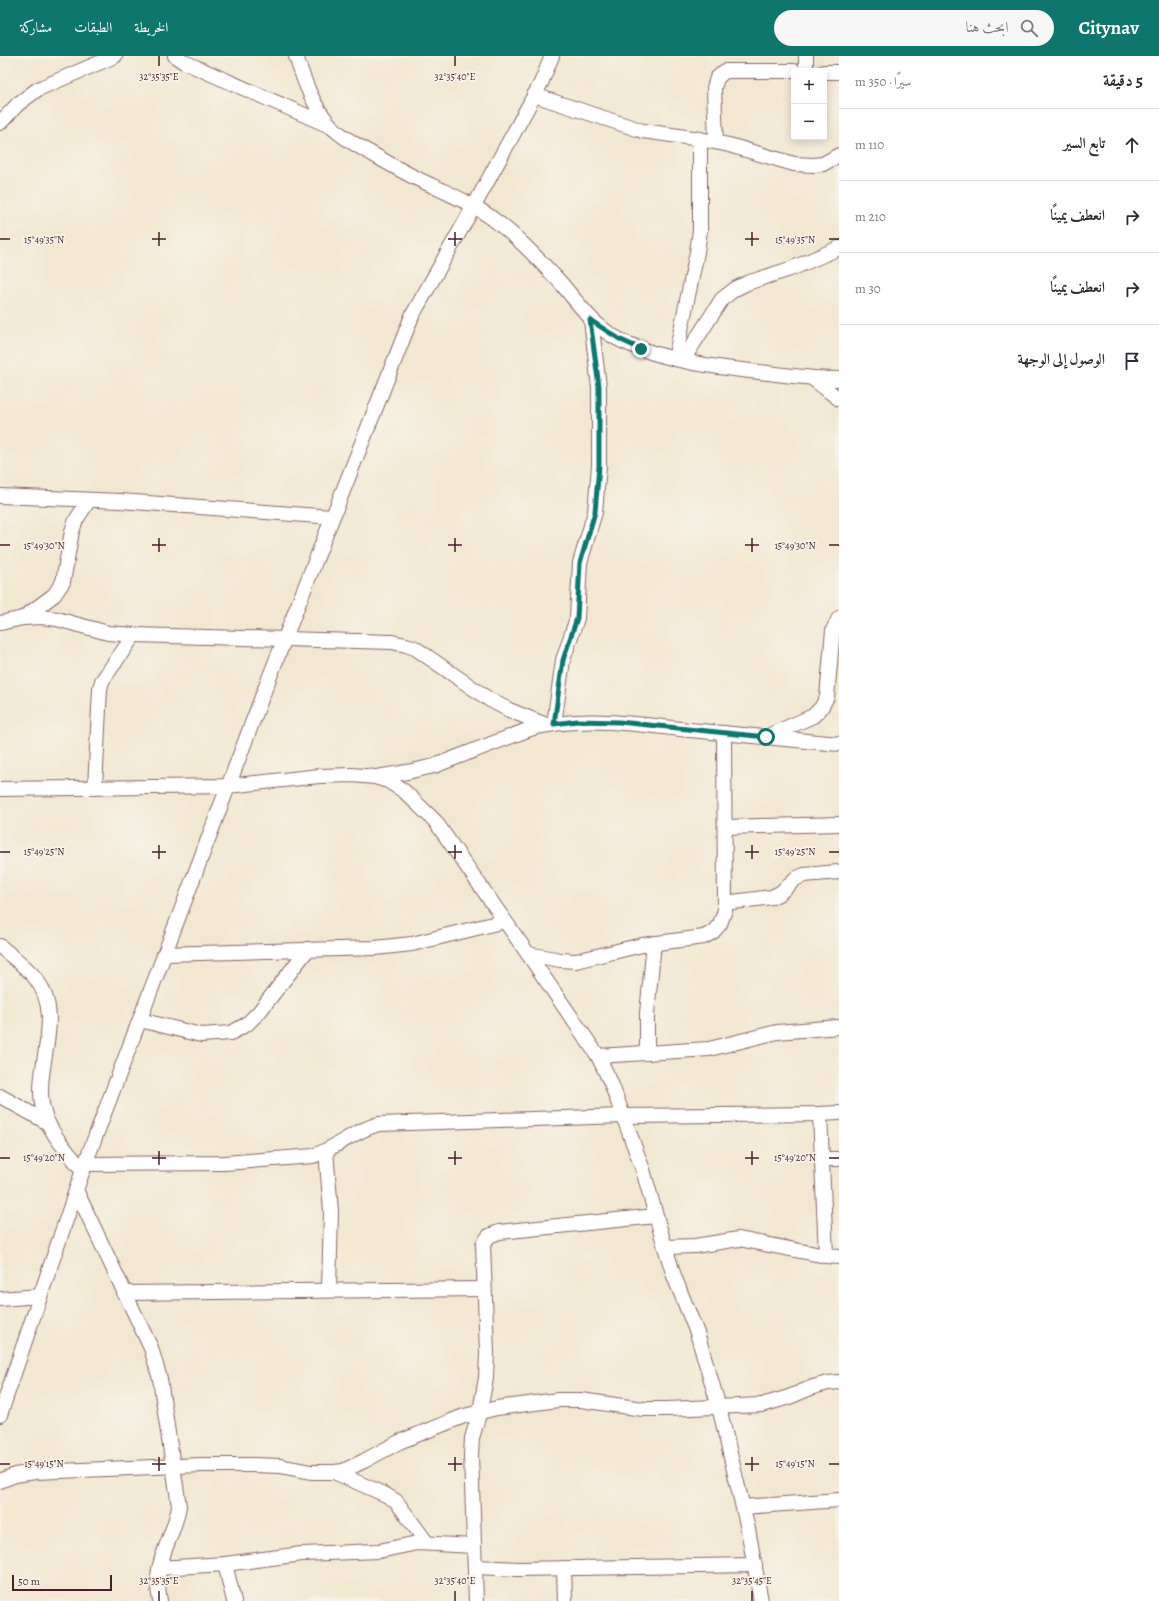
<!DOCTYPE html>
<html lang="ar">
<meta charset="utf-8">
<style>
:root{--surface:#fff;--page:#f7f7f7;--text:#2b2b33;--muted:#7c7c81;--line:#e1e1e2;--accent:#0f766e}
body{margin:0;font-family:Alegreya,Amiri,serif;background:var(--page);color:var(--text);direction:rtl}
.controls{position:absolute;right:12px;top:12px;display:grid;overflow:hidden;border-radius:4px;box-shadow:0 2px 10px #0003}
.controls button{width:36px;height:36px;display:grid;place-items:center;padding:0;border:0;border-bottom:1px solid var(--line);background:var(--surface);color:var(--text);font:20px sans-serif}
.scale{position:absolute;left:12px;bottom:10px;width:100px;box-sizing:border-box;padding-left:4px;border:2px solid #4a1f2b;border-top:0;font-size:11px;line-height:14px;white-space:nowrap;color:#4a1f2b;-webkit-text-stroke:3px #f7f3e8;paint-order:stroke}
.stop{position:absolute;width:12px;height:12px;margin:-9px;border:3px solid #0f766e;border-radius:50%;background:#fff}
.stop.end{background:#0f766e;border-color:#fff;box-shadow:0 1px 4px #0008}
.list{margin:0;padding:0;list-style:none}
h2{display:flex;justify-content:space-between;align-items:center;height:52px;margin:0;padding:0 16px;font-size:17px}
h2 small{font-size:13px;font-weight:400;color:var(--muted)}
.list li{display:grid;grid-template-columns:26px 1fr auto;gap:12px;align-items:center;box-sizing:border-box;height:72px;padding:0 16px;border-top:1px solid var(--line)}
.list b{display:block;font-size:15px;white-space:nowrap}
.list em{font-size:13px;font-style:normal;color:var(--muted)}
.icon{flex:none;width:22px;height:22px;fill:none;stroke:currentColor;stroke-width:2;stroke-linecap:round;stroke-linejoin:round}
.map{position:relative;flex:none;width:839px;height:1545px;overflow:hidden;direction:ltr}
header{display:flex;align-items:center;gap:24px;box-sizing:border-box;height:56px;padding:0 20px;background:var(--accent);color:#fff}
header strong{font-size:19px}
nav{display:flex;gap:22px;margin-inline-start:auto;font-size:14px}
.search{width:280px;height:36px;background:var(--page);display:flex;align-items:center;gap:10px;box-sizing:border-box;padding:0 14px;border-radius:22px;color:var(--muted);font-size:15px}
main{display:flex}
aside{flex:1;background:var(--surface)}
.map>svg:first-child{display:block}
</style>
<header>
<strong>Citynav</strong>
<div class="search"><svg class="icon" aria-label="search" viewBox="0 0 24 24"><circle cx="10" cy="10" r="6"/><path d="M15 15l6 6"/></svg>ابحث هنا</div>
<nav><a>الخريطة</a><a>الطبقات</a><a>مشاركة</a></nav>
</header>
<main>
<aside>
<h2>5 دقيقة<small>سيرًا · 350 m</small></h2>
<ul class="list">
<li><svg class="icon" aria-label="ahead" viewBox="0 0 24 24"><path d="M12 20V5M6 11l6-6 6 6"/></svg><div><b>تابع السير</b></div><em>110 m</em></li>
<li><svg class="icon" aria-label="right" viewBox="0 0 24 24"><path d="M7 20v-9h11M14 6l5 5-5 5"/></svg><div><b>انعطف يمينًا</b></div><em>210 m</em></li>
<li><svg class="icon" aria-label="right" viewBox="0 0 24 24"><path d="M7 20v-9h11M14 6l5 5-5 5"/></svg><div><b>انعطف يمينًا</b></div><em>30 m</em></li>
<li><svg class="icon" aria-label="arrive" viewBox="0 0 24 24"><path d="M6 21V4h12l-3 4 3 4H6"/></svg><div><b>الوصول إلى الوجهة</b></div></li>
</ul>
</aside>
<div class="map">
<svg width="839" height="1545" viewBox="0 0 839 1545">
<rect width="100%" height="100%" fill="#f7f3e8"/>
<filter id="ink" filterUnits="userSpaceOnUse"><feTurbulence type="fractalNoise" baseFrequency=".025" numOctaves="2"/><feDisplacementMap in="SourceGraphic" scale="8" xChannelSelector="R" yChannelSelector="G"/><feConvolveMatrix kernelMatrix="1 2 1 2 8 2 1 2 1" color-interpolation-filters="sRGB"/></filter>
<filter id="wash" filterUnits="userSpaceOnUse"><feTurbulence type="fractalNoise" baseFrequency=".012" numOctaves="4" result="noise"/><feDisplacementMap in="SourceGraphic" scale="16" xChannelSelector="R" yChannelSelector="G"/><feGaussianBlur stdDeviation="0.9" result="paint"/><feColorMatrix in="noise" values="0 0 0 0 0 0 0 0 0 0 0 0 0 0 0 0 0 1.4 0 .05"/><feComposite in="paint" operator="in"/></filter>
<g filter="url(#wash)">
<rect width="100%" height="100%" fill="#f2e7d0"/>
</g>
<g filter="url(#ink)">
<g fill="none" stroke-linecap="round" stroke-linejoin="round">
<defs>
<g id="minor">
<polyline points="175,0 184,6 332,71"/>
<path d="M296 0C304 25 313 51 332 71 344 83 360 91 374 99 388 107 403 116 418 123 445 136 473 147 497 166 520 183 540 205 560 226 580 249 594 272 622 285 665 305 713 311 759 316 786 319 812 323 839 323"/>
<polyline points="806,15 806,0"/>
<polyline points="824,16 839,16"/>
<polyline points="534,39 643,75 700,83 729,89 794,108 813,109 823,108 839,99"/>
<polyline points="0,67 18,48 38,33 115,0"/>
<polyline points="716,86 714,32 717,22 725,15 794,15"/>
<polyline points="675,303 697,196 700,174 700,83"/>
<polyline points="683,304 722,243 735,233 747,227 793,212 839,192"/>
<polyline points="813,323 839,343"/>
<polyline points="0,440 121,445 332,461"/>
<polyline points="23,562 54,539 63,526 72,475 76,464 89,444"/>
<polyline points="0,567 23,562 41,561 57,563 108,577 134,579 392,586 406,589 415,592 490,644 509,654 546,669"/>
<polyline points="554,668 563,604 577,562 580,507 595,456 599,410 599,331 591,264"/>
<polyline points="768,680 813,660 821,652 827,641 833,574 839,562"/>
<path d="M377 721 407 716 434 710 530 673C582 659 637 668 690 674 740 679 789 683 839 688"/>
<polyline points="95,732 100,633 102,625 134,579"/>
<polyline points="0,733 228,730 319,720 352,719 375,721 388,725 404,735 435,765 528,898 598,1000 611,1027 643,1114 665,1191 674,1220 697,1277 719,1351 748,1473 761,1545"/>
<polyline points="725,771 839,768"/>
<polyline points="725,847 772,841 780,837 795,823 804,819 839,816"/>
<path d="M0 890C12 901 27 911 36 923 67 963 31 1013 44 1057 51 1079 69 1097 83 1115"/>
<polyline points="164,898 375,892 412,888 505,865"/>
<polyline points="528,898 560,904 576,905 642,889 704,881 713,876 720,868 725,854 724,677"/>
<polyline points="140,964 201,979 231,977 247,968 259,956 308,893"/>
<polyline points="647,997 647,957 654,887"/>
<polyline points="598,1000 709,993 777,976 839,971"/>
<polyline points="0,1040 48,1067"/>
<polyline points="820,1058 826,1200"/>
<polyline points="326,1095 331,1155 329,1234"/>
<polyline points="822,1103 839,1103"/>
<path d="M85 1108 225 1107 313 1100C336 1092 355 1074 379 1068L624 1060 820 1058 839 1057"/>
<path d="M76 1134 151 1292 160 1323 179 1450C176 1472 163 1492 159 1514 157 1525 158 1535 160 1545"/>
<polyline points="665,1191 695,1190 739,1183 826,1200 839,1201"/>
<polyline points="124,1237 484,1233"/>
<polyline points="0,1243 40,1240"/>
<polyline points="0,1359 85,1108 268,625 412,260 474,150 541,27 552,0"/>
<polyline points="334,1416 386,1439 396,1445 427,1487"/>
<polyline points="0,1425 15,1419 35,1416 202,1409 253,1409 280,1410 311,1416 334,1416 343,1415 364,1405 399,1386 464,1360 497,1352 558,1344 581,1344 643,1353 667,1353 762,1349 789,1341 813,1331 828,1327 839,1326"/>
<polyline points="743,1451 839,1444"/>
<polyline points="225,1508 234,1545"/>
<polyline points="475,1511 518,1513 755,1509"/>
<polyline points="159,1512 225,1508 302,1498 379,1495 417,1487 474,1490"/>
<polyline points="564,1512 565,1545"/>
<polyline points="476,1545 471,1399 472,1382 480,1355 486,1322 487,1297 483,1188 489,1180 499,1176 656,1160"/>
</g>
</defs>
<!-- minor casing -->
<use href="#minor" stroke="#856565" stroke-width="16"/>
<!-- minor -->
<use href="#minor" stroke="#fff" stroke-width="14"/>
</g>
</g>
<g fill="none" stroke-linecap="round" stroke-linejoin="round" filter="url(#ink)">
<!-- route -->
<polyline stroke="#0f766e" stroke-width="5" points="641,293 621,284 590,264 599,331 599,410 595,456 580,507 577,562 563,604 554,668 577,665 619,666 766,681"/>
</g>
<!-- ticks -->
<path fill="none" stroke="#4a1f2b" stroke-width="1.5" d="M159 0V10M455 0V10M159 176V190M455 176V190M752 176V190M0 183H10M152 183H166M448 183H462M745 183H759M829 183H839M159 482V496M455 482V496M752 482V496M0 489H10M152 489H166M448 489H462M745 489H759M829 489H839M159 789V803M455 789V803M752 789V803M0 796H10M152 796H166M448 796H462M745 796H759M829 796H839M159 1095V1109M455 1095V1109M752 1095V1109M0 1102H10M152 1102H166M448 1102H462M745 1102H759M829 1102H839M159 1401V1415M455 1401V1415M752 1401V1415M0 1408H10M152 1408H166M448 1408H462M745 1408H759M829 1408H839M159 1535V1545M455 1535V1545M752 1535V1545"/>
<g font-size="10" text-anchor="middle" fill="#4a1f2b" stroke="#f7f3e8" stroke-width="3.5" stroke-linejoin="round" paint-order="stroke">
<text x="159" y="24">32°35'35"E</text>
<text x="455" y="24">32°35'40"E</text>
<text x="44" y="187">15°49'35"N</text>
<text x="795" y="187">15°49'35"N</text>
<text x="44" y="493">15°49'30"N</text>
<text x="795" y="493">15°49'30"N</text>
<text x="44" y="799">15°49'25"N</text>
<text x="795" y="799">15°49'25"N</text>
<text x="44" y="1105">15°49'20"N</text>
<text x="795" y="1105">15°49'20"N</text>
<text x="44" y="1411">15°49'15"N</text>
<text x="795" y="1411">15°49'15"N</text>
<text x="159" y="1528">32°35'35"E</text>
<text x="455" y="1528">32°35'40"E</text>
<text x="752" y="1528">32°35'45"E</text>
</g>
</svg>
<div class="controls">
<button>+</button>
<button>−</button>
</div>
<div class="scale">50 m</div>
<div class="stop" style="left:766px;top:681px"></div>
<div class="stop end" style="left:641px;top:293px"></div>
</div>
</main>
